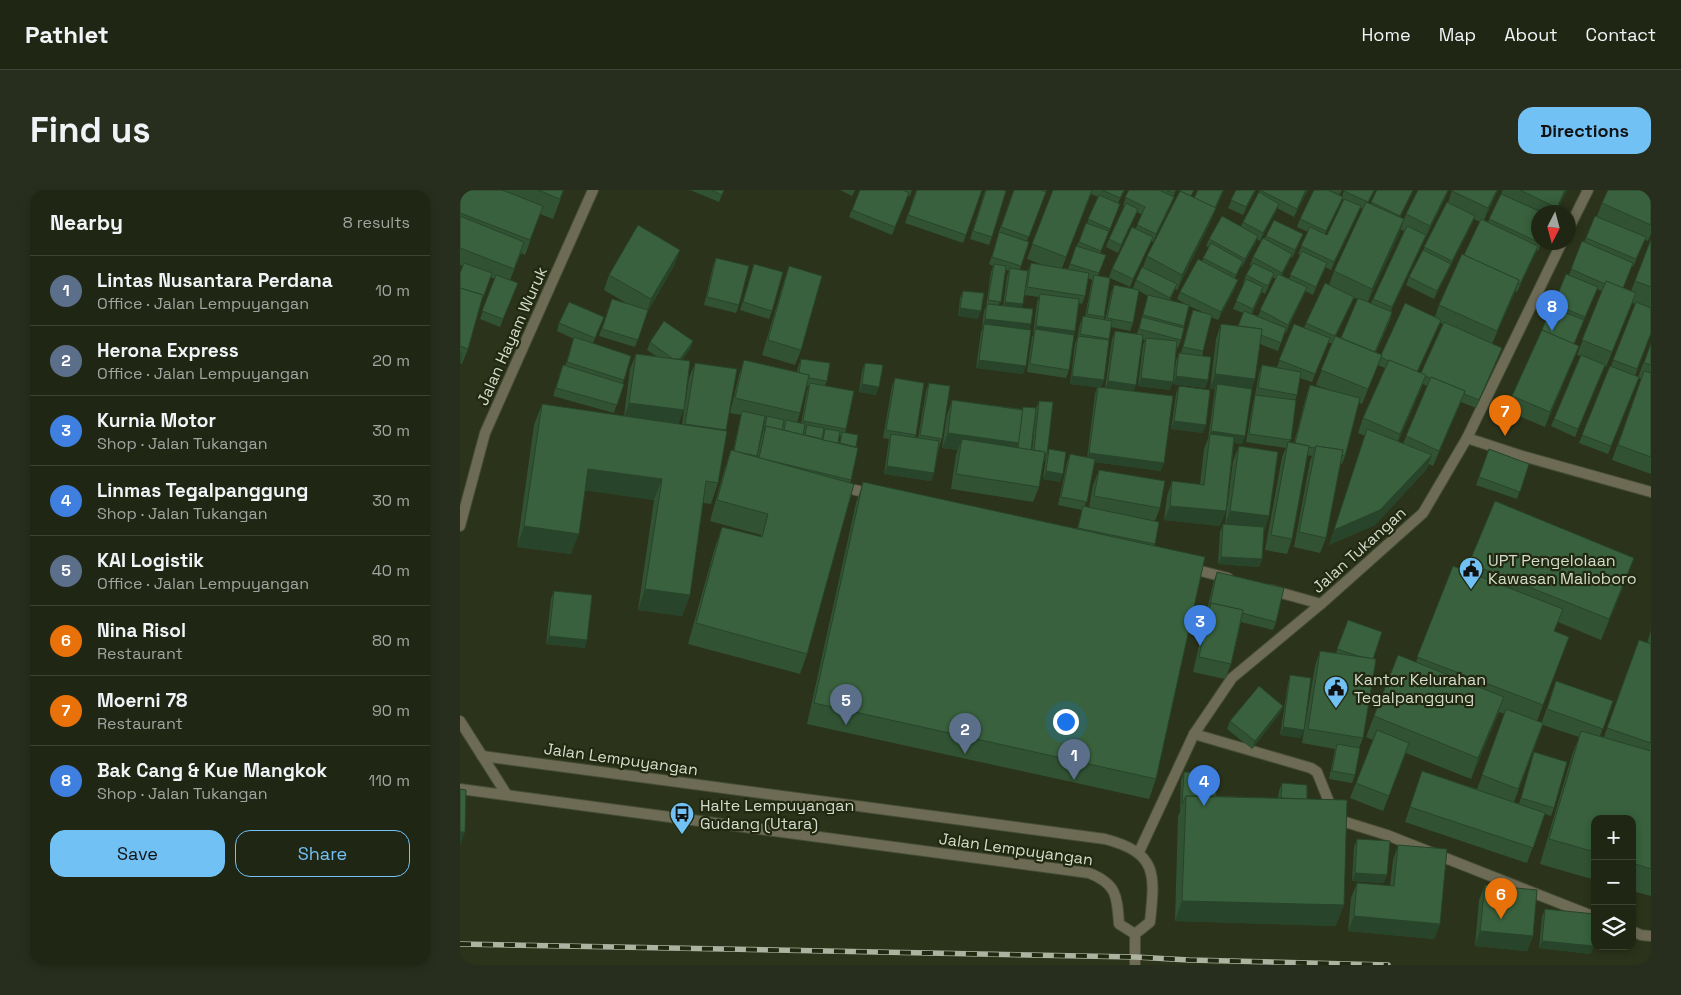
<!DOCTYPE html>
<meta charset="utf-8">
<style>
:root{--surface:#202614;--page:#282e1d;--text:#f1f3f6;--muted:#a2a5a0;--line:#3d4334;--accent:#72c1f5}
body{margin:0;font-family:"Space Grotesk",sans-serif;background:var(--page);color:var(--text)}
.controls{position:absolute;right:15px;bottom:15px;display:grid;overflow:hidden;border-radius:10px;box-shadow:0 2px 8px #0003}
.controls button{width:45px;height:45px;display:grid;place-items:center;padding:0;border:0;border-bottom:1px solid var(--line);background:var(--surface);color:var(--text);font:25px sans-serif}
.compass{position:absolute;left:1071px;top:15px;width:45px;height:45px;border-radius:50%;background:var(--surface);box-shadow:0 2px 8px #0003;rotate:186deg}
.you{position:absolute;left:605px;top:531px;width:18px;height:18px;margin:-12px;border:4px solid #fff;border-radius:50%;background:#1a73e8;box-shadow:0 0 0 8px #1a73e833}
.badge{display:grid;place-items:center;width:32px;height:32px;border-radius:50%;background:var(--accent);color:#fff;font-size:16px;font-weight:700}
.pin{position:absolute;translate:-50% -41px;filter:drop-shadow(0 1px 2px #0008)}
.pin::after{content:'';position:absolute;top:26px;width:18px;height:15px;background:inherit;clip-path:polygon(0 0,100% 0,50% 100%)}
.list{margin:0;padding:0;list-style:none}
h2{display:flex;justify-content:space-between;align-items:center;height:65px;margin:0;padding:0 20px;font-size:21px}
h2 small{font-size:16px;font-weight:400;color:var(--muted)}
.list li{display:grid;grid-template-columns:32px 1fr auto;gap:15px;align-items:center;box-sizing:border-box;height:70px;padding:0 20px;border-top:1px solid var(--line)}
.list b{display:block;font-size:19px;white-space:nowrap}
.list p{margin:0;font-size:16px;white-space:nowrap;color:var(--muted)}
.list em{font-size:16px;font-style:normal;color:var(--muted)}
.actions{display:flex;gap:10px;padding:15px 20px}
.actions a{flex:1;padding:11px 0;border:1px solid var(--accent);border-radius:15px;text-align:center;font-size:18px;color:var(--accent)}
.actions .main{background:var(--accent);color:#111}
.icon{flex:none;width:28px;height:28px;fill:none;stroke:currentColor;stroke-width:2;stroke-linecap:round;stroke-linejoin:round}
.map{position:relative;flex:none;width:1191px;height:775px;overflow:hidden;border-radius:15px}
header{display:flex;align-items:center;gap:30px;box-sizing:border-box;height:70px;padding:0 25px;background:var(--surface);border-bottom:1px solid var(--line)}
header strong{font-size:24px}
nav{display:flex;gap:28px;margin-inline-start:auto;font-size:18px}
.intro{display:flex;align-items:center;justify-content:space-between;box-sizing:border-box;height:120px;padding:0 30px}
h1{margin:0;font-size:35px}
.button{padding:12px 22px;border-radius:15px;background:var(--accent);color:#111;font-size:18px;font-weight:700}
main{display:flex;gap:30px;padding:0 30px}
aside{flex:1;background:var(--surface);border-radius:15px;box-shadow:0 2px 8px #0003}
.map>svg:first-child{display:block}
</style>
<header>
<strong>Pathlet</strong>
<nav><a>Home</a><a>Map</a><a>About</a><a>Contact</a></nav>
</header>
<div class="intro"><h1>Find us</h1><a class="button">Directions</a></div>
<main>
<aside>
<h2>Nearby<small>8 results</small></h2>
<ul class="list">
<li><span class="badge" style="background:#5c6f8a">1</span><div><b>Lintas Nusantara Perdana</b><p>Office · Jalan Lempuyangan</p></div><em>10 m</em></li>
<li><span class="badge" style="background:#5c6f8a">2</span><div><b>Herona Express</b><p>Office · Jalan Lempuyangan</p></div><em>20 m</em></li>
<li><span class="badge" style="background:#3f7fe0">3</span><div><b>Kurnia Motor</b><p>Shop · Jalan Tukangan</p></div><em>30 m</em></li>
<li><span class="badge" style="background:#3f7fe0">4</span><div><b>Linmas Tegalpanggung</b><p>Shop · Jalan Tukangan</p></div><em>30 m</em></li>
<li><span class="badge" style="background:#5c6f8a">5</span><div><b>KAI Logistik</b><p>Office · Jalan Lempuyangan</p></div><em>40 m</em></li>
<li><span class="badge" style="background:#e8710a">6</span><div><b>Nina Risol</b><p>Restaurant</p></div><em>80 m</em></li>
<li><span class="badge" style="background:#e8710a">7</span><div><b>Moerni 78</b><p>Restaurant</p></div><em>90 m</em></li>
<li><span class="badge" style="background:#3f7fe0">8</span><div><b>Bak Cang &amp; Kue Mangkok</b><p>Shop · Jalan Tukangan</p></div><em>110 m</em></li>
</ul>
<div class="actions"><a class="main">Save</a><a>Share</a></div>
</aside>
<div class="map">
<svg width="1191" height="775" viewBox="0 0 1191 775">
<rect width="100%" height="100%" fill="#2b331a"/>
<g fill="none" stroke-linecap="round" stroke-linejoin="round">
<defs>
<g id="service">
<polyline points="395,300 413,304"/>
<polyline points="729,378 768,388"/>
<polyline points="811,400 861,414"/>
<polyline points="734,544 851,578 857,582 871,617 882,631 927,645 1135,727"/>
<polyline points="1172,741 1181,745 1191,746"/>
</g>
<polyline id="minor" points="1007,248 1059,265 1191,302"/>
<g id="tertiary">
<polyline points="1108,40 1128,0"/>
<polyline points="0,336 25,243 133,0"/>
<polyline points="0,531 47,605"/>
<path d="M22 566 645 649C698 663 695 684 690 732L675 744"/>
<path d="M0 599 629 683C657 694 657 706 659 734L675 744"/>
<polyline points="679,662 734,544 772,488 861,414 963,323 1007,248 1102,52"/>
<polyline points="675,775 675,744"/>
</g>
</defs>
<!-- service casing -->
<use href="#service" stroke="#464e37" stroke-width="12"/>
<!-- minor casing -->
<use href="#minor" stroke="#464e37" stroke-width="12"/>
<!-- tertiary casing -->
<use href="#tertiary" stroke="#464e37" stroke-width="12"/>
<!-- service -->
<use href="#service" stroke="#6e6b55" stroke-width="10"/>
<!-- minor -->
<use href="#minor" stroke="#6e6b55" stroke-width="10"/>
<!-- tertiary -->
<use href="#tertiary" stroke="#6e6b55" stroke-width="10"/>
<defs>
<polyline id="rail" points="0,754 675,767 729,770 928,775"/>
</defs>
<!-- rail casing -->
<use href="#rail" stroke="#acb3a1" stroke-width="5.5"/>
<!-- rail -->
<use href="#rail" stroke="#212910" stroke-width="4" stroke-dasharray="11" stroke-linecap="butt"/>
</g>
<!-- wall -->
<g fill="#315334" fill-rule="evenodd">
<polygon points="0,0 104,0 93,29 80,24 65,65 61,63 50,90 58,93 40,137 20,129 35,89 30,87 20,115 8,159 2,174 0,173 0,175 0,83 3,76 0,75"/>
<polygon points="230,0 264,0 259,12"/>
<polygon points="380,0 395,0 392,6"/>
<polygon points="400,0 452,0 450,6 448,6 432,45 389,27"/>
<polygon points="456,0 506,45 503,53 445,33"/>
<polygon points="525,0 532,47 529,55 510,49"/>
<path d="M554 0H587L585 4 567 51 569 52 560 79 561 118 571 134 569 140 563 184 516 178 521 142 523 137H522L524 121 526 116 531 82 533 76 529 74 539 45 538 44ZM546 80 549 81 547 86 543 116 539 115Z"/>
<path d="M593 0H665L658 13 657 22 640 64 646 65 638 86 649 87 652 79 676 38 682 25 677 22 658 63 646 57 649 49 664 16 663 15 669 0H716L713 7H714L711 15 693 52 691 51 670 97 650 88 644 129 645 130 651 103 654 95 675 99 673 98 676 90 683 77 687 66 732 6 734 8 764 0 756 18 750 33 717 100 715 99 710 110 727 115 717 109 720 102 742 71 749 58 746 56 749 49 781 36 783 32 800 0H848L834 27 817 18 800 51 797 49 795 54 782 77 781 76 775 88V98L758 130 751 127 742 166 748 190 745 198 713 194 716 171 719 163H721L730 128 733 120 743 122 729 116 721 150 718 158 717 157 710 200 678 196 683 155 685 150 682 149 674 201 701 281 635 272 625 316 629 317 633 295 639 280 700 318 695 331V354L694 356 696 589 689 609 347 534 396 313 403 292 617 339 622 320 598 315 607 272 610 264 627 268 635 204 637 197 610 194 615 154 617 148 620 134 623 126 625 127 632 90 628 88 625 106 622 114 619 113 609 180 606 188 567 182 572 147 574 144H573L577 112 579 107 564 105 568 81 571 73 583 75 567 69ZM631 4 638 7 627 33H626L617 56H616L608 79 602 78ZM679 101 688 106 677 144 655 141 652 149 645 198 641 197 644 190 649 150 651 137 670 141 673 133Z"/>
<polygon points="776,0 796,0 783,25 768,18"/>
<path d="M854 0H882L879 6 882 7 884 0H915L908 13 911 14 917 0 941 27 944 29 939 44 908 112 911 113 944 41 940 39 946 24 989 0 964 51 931 121 932 122 930 130 916 162 921 165 975 127 979 115 1020 32 1014 29 974 109 946 95 949 87 988 13 992 0H1038L1024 30 1028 32 1043 0H1107L1096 22H1078V52H1082L1078 61 1077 60 1057 102 1055 101 1032 154 1039 166 1016 218 1001 212 973 276 969 274 966 280 915 335 869 355 905 246 898 243 903 228 925 178 918 175 902 214 898 212 885 266 882 274 880 273 866 348 860 363 834 357 850 271 852 266 847 265 832 349 827 364 805 360 822 267 826 258 786 252 793 212 795 205 799 183 802 175 817 177 834 134 844 138 846 133 869 95 874 81 903 19 900 18 898 24 871 80 865 77 853 105 845 101 826 143 825 142 818 161 800 154 795 189 791 199 785 246 782 254 774 253 766 321 760 336 704 330 707 306 712 291 740 294 744 259 748 249 755 199H750L756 149 761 134 778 136 783 123 773 119 784 93H783L786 85 791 76 790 75 793 67 804 49 806 46 840 52 832 68 831 67 822 85 829 89 840 65 838 64 848 42 837 37 840 29ZM882 9 884 10 867 45 865 44ZM813 87 816 89 798 126 792 124 802 102 805 104ZM894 108 898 109 881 148 876 146ZM980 133 983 134 961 183 957 182ZM868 152 872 154 856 195 867 199 850 195 847 203 834 253 830 252 835 210 837 205 840 188 852 192ZM963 194 967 196 943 254 938 252Z"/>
<polygon points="1191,0 1191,44 1188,51 1185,50 1173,77 1172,76 1163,98 1171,101 1191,49 1191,144 1175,186 1178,187 1191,153 1191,284 1152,270 1181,189 1179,188 1148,264 1119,253 1150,176 1151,176 1175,114 1172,113 1146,177 1145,176 1115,247 1091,236 1121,166 1117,165 1142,101 1137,99 1114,154 1119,156 1113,171 1085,237 1047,221 1052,206 1092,118 1106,84 1109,85 1122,51 1124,52 1135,26 1137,26 1142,13"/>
<polygon points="256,68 279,115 276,123 244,115 253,76"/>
<polygon points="215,74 187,123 175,157 139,146 152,109 166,113 144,100 149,85"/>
<polygon points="294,74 312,121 309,129 280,120"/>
<polygon points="329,76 341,160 335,175 302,165 324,91"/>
<polygon points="503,101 518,129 498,126 500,108"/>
<polygon points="144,127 133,153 171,166 154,223 93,206 103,175 105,176 114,149 97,141 99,133"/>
<polygon points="233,151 230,159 222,170 219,234 222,234 229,188 235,173 266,241 258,293 251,314 243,313 230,405 222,426 178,420 194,310 125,300 111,364 57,357 74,235 82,214 164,226 170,179 176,164 196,166 187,160 190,152"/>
<path d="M341 169 367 191 365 195 386 239 385 243 391 290 347 464 340 484 228 454 255 357 262 337 300 347 301 345 250 331 264 281 271 260 273 261 281 225 270 223 279 185 284 170 337 182 338 177ZM347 196H349L347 201 341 233H337L340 223ZM304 231H305L297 267H296ZM379 246H381L379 253H378Z"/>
<polygon points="405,173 416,205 399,202 402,181"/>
<polygon points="435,188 456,245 455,248 458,248 466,201 469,193 482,249 479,257 474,283 471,291 424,284 429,249 423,248 432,196"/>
<polygon points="719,196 743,243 711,239 716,204"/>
<path d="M492 210 562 219 563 217 576 218 579 211 587 264 589 259 603 284 600 292 583 289 586 267 584 272H583L579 297 573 312 491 299 496 264 498 260 482 258 487 225ZM576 223 572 260H571Z"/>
<polygon points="779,256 809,326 804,341 802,369 799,377 758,374 760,342 763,334 765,334 773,271"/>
<polygon points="1029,259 1069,274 1057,309 1016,295"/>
<polygon points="1009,373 1167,388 1141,450 1098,432 1094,441 1109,447 1077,531 1082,532 1096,491 1153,511 1140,546 1144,547 1179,450 1187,453 1191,440 1191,706 1172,701 1172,629 1135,629 1135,690 1080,674 1112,565 1119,547 1083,535 1054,612 1059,614 1074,562 1094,618 1091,626 1085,624 1067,673 945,632 962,581 1017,599 1045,524 1039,522 1011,589 946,563 923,621 890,608 913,550 906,547 914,526 956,472 993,376 1006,382"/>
<polygon points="757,382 816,432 813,440 781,432 771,474 765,489 733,482 754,390"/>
<polygon points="94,401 125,458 86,454 91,409"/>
<polygon points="888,430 913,469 903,548 899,558 895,585 892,593 869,589 875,559 842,553 855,476 860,461 876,463"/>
<polygon points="830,485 841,548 820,545 828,493"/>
<polygon points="823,516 820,523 792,559 767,539 770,531"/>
<polygon points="724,582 756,606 818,608 819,601 822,593 847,609 876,736 715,731 718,626 720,622 721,590"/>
<polygon points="897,649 924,693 892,691 894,657"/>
<polygon points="938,655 980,734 974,749 888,741 891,708 897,693 930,696 933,670"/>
<polygon points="1025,695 1073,746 1067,761 1015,756 1019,710"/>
<polygon points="1085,719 1131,764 1079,758 1082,727"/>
</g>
<!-- shaded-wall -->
<g fill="#28442b">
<polygon points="763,0 764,0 751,28 754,20"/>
<polygon points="795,0 796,0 783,25 786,17"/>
<polygon points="846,0 848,0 834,27 837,19"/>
<polygon points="953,0 954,0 937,34 940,26"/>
<polygon points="988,0 989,0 964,51 970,36"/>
<polygon points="1037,0 1038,0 1023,33 1028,18"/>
<polygon points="1105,0 1107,0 1096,22 1095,22"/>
<polygon points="714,7 711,15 693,52 696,44"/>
<polygon points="883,7 880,15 863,49 866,41"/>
<polygon points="819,14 816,22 800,51 803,43"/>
<polygon points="901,16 898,24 871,80 874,72"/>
<polygon points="756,18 750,33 717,100 722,85"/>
<polygon points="678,19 675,27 658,63 661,55"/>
<polygon points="1015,26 1012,34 989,79 992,71"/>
<polygon points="944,29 939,44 907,114 912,99"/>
<polygon points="843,44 840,52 832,68 835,60"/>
<polygon points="966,45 963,53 929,125 932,117"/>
<polygon points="798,46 795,54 782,77 785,69"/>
<polygon points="693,47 690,54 670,97 673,89"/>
<polygon points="1078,56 1075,64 1057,102 1060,94"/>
<polygon points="220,60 215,74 186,124 191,109"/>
<polygon points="832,64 829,72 819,91 822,83"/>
<polygon points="783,71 780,78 773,93 776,85"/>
<polygon points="867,73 864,81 853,105 856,97"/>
<polygon points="991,74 988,82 974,109 977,101"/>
<polygon points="778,90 775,98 758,130 761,122"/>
<polygon points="1059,90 1054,105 1031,156 1037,141"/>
<polygon points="803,97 801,105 790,127 793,119"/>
<polygon points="847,97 844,105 826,143 828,135"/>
<polygon points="894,107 891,115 872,154 875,146"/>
<polygon points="545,112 563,114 560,122 542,119"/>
<polygon points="500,118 521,121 518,129 498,126"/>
<polygon points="525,129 571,134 568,142 524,134 522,137"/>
<polygon points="981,130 978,138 953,192 956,184"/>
<polygon points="576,136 615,141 612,149 575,139 574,144 573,144"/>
<polygon points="233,151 230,159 215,180 218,172"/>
<polygon points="1119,156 1113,171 1085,237 1090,222"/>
<polygon points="1042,158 1039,166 1016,218 1019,210"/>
<polygon points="519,170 566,176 563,184 516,178"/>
<polygon points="755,184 795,189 790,204 757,194 755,199 750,199"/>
<polygon points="966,185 960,200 935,259 940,244"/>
<polygon points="612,186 644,190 641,198 610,194"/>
<polygon points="716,186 748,190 745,198 713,194"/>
<polygon points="681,188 713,192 710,200 678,196"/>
<polygon points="648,191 676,195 673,202 645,199"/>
<polygon points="402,194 419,197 416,205 399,202"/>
<polygon points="1005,201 999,216 973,276 979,261"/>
<polygon points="169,213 224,220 218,235 164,228"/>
<polygon points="714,231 746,235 743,243 711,239"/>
<polygon points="751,241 785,246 782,254 749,249"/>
<polygon points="488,243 559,253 553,268 502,249 498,260 482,258"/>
<polygon points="574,262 587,264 584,272 571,270"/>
<polygon points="629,263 704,273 701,281 627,271"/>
<polygon points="972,265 966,280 915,335 869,355 874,340"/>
<polygon points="427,276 474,283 471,291 424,284"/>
<polygon points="128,279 202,289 194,310 121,300"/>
<polygon points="586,281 603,284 600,292 583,289"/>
<polygon points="710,316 766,321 760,336 704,330"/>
<polygon points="770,321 809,326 804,341 764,336"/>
<polygon points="64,336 119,344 111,364 57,357"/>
<polygon points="761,367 802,369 799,377 758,374"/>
<polygon points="1174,368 1167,388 1141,450 1149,429"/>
<polygon points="185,399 230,405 222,426 178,420"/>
<polygon points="89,446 127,450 125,458 86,454"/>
<polygon points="1044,507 1036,528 1011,589 1018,568"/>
<polygon points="823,516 820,523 792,559 795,551"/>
<polygon points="823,537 844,540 841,548 820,545"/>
<polygon points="0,642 5,642 0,656"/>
<polygon points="895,683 927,685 924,693 892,691"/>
<polygon points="722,711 884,715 876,736 715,731"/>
<polygon points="894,726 980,734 974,749 888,741"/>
<polygon points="1020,741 1073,746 1067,761 1015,756"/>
<polygon points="1082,751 1134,756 1131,764 1079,758"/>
</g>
<!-- building -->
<g fill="#39613d" stroke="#28442b">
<polygon points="0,0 42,0 83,16 70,50 0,23"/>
<polygon points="78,0 103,0 100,9"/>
<polygon points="251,0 264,0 262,5"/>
<polygon points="400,0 443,0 449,3 435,37 392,20"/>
<polygon points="457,0 522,0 506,45 448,25"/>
<polygon points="526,0 544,0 546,1 532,47 513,41"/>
<polygon points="554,0 581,0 586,2 569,47 541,37"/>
<polygon points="593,0 632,0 606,67 572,54"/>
<polygon points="642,0 664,0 660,8"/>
<polygon points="669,0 699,0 714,7 696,44 677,35 685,17 665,7"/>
<polygon points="707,0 715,0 713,3"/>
<polygon points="720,0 734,0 731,6 720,1"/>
<polygon points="738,0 763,0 755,18 734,8"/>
<polygon points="776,0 795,0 786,17 771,10"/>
<polygon points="800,0 846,0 837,19"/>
<polygon points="854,0 868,0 883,7 866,41 840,29"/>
<polygon points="884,0 914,0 908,12 884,1"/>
<polygon points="917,0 953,0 940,26 911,12"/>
<polygon points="958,0 988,0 970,36 946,24"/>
<polygon points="992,0 1037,0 1028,18 992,1"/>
<polygon points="1060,0 1105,0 1097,18"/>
<polygon points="1148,0 1191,0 1191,35 1142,13"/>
<polygon points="720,1 756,18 722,85 687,66"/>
<polygon points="799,2 819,14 803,43 783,32"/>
<polygon points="1041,4 1081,22 1078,22 1078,52 1029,29"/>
<polygon points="639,5 660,14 650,39 628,29"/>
<polygon points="884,9 901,16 874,72 841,56 850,37 867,45"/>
<polygon points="906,12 944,29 912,99 874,81"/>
<polygon points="987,12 1015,26 992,71 964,57"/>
<polygon points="666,13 678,19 661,55 649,49"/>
<polygon points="0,26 64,52 54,79 0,58"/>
<polygon points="762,26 798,46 785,69 749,49"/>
<polygon points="1135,26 1186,47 1176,69 1126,48"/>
<polygon points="1021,29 1078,56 1060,94 1058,93 1059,90 1004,65"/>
<polygon points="814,30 843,44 835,60 806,46"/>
<polygon points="626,33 649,41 641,61 619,52"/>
<polygon points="178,35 220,60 191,109 149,85"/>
<polygon points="947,36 966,45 932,117 913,109"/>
<polygon points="672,37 693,47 673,89 652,79"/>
<polygon points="539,42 569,52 561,76 532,67"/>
<polygon points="803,48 832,64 822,83 793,67"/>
<polygon points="1191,49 1191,97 1175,91"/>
<polygon points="1122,51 1173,73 1163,98 1146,91 1145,94 1111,79"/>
<polygon points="751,53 783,71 776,85 743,68"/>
<polygon points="616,56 646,65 639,83 610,74"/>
<polygon points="963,60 991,74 977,101 949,87"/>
<polygon points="842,61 867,73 856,97 830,85"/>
<polygon points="1002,64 1059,90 1037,141 979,115"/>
<polygon points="256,68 289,76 279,115 247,107"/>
<polygon points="738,69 778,90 761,122 720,102"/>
<polygon points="4,73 32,83 23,108 22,107 23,105 0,98 0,83"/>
<polygon points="571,73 629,83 625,106 567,97"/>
<polygon points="793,73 814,83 808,96 786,85"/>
<polygon points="294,74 323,82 312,121 283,112"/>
<polygon points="534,74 546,76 541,112 528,110"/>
<polygon points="329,76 362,86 341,160 308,150"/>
<polygon points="682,77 717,94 710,108 676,90"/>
<polygon points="550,78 568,81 563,114 545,112"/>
<polygon points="818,84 847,97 828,135 800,120"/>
<polygon points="1106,84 1138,97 1125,127 1094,114"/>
<polygon points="36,85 58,93 43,129 22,121"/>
<polygon points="634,85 650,88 644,127 627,124"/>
<polygon points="786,89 803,97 793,119 776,111"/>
<polygon points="1146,91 1176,103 1152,162 1122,150"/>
<polygon points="865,93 894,107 875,146 846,133"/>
<polygon points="654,95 679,100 673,133 647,128"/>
<polygon points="0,98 23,105 8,159 0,156"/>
<polygon points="503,101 524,103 521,121 500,118"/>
<polygon points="580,104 619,109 615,141 576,136"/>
<polygon points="688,105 729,115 724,136 683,125"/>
<polygon points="898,108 932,122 915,162 881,148"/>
<polygon points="152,109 188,120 178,150 142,139"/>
<polygon points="109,112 144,127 135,148 99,133"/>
<polygon points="1176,112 1191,118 1191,143 1177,179 1153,170"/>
<polygon points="945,113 981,130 957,182 929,170 928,171 921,167 922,165 921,165"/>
<polygon points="527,114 573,119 571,134 525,129"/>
<polygon points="1091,117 1124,130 1114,154 1082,140"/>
<polygon points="733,120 752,125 743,161 723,157"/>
<polygon points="784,121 826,138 821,153 801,145 802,139 778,136"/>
<polygon points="623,126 652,131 649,149 620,144"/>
<polygon points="682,127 724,138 721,150 679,139"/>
<polygon points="204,131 233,151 220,169 213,169 190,152"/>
<polygon points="984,132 1042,158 1019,210 1004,204 1005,201 971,187 971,189 961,183"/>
<polygon points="524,134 571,140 566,176 519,170"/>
<polygon points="761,134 802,139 795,189 755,184"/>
<polygon points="834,134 870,148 855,184 819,170"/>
<polygon points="575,139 614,145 609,180 570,174"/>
<polygon points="1082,140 1119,156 1090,222 1052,206"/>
<polygon points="655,141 683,145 676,195 648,191"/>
<polygon points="618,146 649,150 644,190 612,186"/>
<polygon points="875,146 922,165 908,199 861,180"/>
<polygon points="114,147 171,166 164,190 107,172"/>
<polygon points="686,148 717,151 713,192 681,188"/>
<polygon points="1191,153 1191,175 1184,173"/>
<polygon points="0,162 2,163 0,174"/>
<polygon points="719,163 751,167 748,190 716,186"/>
<polygon points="176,164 230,171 224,220 169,213"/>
<polygon points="1121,165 1145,175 1118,239 1094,229"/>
<polygon points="341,169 370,173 367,191 349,188 349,185 339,183"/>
<polygon points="284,170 349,185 340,223 275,208"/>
<polygon points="929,170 966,185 940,244 903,228"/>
<polygon points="235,173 277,179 266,240 225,234"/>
<polygon points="405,173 423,175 419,197 402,194"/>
<polygon points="103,175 164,194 157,215 96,198"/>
<polygon points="802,175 841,182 837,205 798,198"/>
<polygon points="1150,176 1179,187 1151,256 1122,245"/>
<polygon points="1184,181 1191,183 1191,267 1158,255"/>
<polygon points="971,187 1005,201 979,261 946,246"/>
<polygon points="435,188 464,193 456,245 426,240"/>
<polygon points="350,193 394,201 386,239 343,231"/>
<polygon points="469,193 490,196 482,249 460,245"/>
<polygon points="757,194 792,199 785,246 751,241"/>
<polygon points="850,195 900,208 885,266 882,265 883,260 856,256 855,258 849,257 849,256 835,253"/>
<polygon points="719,196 750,200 746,235 714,231"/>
<polygon points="638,197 713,206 704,273 629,263"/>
<polygon points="795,205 836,210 831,250 789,244"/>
<polygon points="492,210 563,220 559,253 488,243"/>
<polygon points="579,211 593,212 587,264 584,263 585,262 574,260"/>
<polygon points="82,214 267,241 258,293 246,291 230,405 185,399 202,289 128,279 119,344 64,336"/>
<polygon points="563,217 576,218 571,260 558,258"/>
<polygon points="282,221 305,226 297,266 274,261"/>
<polygon points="307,226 324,230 322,240 306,236 304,242"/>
<polygon points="326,230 345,234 343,245 324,240"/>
<polygon points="347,235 364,238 362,249 345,245"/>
<polygon points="306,236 398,258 391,290 299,268"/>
<polygon points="365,239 380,241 378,253 363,250"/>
<polygon points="907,239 972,265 920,320 874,340"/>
<polygon points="382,242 398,245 396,257 380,253"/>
<polygon points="431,244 479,251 474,283 427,276"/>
<polygon points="750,244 774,247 766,321 710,316 712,291 744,295"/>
<polygon points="502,249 585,262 579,297 496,284"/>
<polygon points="828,252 849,256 832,349 811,345"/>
<polygon points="779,256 818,262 809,326 770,321"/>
<polygon points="856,256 883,260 866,348 839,342"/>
<polygon points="589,259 606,262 603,284 586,281"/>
<polygon points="1029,259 1069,274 1060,302 1019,287"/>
<polygon points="271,260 394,294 347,464 236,433 262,337 302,347 308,324 257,310"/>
<polygon points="610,264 635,269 627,312 601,307"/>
<polygon points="639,280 705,291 700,318 634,306"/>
<polygon points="403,292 745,367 696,589 354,513"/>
<polygon points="1035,311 1174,368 1149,429 1009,373"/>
<polygon points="623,316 699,332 695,354 618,338"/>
<polygon points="763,334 804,337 802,369 761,367"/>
<polygon points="993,376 1103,419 1094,441 1109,447 1083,515 957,467"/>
<polygon points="757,382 824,398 816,432 782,423 783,420 751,413 750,415"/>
<polygon points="94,401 132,405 127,450 89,446"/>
<polygon points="751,413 783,420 771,474 739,467"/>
<polygon points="888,430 922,442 913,469 898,466 877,459"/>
<polygon points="1179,450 1191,454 1191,553 1147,538"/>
<polygon points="860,461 916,469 903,548 848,539"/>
<polygon points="938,465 1044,507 1018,568 914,526"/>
<polygon points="830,485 851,488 844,540 823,537"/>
<polygon points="1096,491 1153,511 1143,539 1087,519"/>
<polygon points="799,496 823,516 795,551 770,531"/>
<polygon points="1046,519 1083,533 1058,599 1022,585"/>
<polygon points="917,540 949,553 929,606 896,593"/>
<polygon points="1121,541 1191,561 1191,679 1172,673 1172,629 1135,629 1135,662 1089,649"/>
<polygon points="877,554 900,558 895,585 872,581"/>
<polygon points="1074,562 1107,572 1094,618 1061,608"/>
<polygon points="962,581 1085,623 1073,658 950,617"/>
<polygon points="724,582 757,583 756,606 726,606 722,614"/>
<polygon points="822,593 847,595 847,609 821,608"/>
<polygon points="0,599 6,600 5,642 0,642"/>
<polygon points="726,606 887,610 884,715 722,711"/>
<polygon points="897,649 930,651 927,685 895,683"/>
<polygon points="938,655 987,659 980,734 894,726 897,693 934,696"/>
<polygon points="1025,695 1077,700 1073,746 1020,741"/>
<polygon points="1085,719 1135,724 1135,745 1134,756 1082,751"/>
</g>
<!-- icons -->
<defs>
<symbol id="civic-pin" viewBox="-11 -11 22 30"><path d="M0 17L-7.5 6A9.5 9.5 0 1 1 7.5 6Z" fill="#72c1f5" stroke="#212910"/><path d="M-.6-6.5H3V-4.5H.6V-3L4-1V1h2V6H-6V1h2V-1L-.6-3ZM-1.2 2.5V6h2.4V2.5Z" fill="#111"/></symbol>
<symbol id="bus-pin" viewBox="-11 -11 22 30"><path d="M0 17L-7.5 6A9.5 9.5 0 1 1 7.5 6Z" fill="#72c1f5" stroke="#212910"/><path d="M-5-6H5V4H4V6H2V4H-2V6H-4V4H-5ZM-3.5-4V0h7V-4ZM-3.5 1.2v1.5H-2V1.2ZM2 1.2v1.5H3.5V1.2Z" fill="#111"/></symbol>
</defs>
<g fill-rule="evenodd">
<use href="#civic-pin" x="997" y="365" width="28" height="38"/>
<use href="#civic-pin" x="862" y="484" width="28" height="38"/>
<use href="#bus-pin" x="208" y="610" width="28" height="38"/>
</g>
<g text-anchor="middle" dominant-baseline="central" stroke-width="4.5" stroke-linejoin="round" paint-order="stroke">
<!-- street labels -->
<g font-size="16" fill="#d6dccd" stroke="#212910">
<text transform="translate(52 146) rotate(-66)">Jalan Hayam Wuruk</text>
<text transform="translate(899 360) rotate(-42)">Jalan Tukangan</text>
<text transform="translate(161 569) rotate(8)">Jalan Lempuyangan</text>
<text transform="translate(556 659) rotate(8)">Jalan Lempuyangan</text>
</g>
<!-- poi labels -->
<g font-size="16" fill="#d6dccd" stroke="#212910" text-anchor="start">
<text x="1028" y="370">UPT Pengelolaan<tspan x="1028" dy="18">Kawasan Malioboro</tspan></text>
<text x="894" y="489">Kantor Kelurahan<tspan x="894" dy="18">Tegalpanggung</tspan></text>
<text x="240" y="615">Halte Lempuyangan<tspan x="240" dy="18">Gudang (Utara)</tspan></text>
</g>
</g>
</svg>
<div class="controls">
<button>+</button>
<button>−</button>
<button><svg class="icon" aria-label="layers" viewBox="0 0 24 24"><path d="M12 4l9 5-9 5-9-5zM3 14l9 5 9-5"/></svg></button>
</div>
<svg class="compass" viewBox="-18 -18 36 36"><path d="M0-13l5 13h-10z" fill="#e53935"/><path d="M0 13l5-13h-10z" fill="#a2a5a0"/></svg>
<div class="you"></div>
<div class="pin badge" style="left:614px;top:590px;background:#5c6f8a">1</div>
<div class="pin badge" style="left:505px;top:564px;background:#5c6f8a">2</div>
<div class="pin badge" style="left:740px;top:456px;background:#3f7fe0">3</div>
<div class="pin badge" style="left:744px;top:616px;background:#3f7fe0">4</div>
<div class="pin badge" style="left:386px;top:535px;background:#5c6f8a">5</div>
<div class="pin badge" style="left:1041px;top:729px;background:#e8710a">6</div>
<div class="pin badge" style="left:1045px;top:246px;background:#e8710a">7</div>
<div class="pin badge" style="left:1092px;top:141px;background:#3f7fe0">8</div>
</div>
</main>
